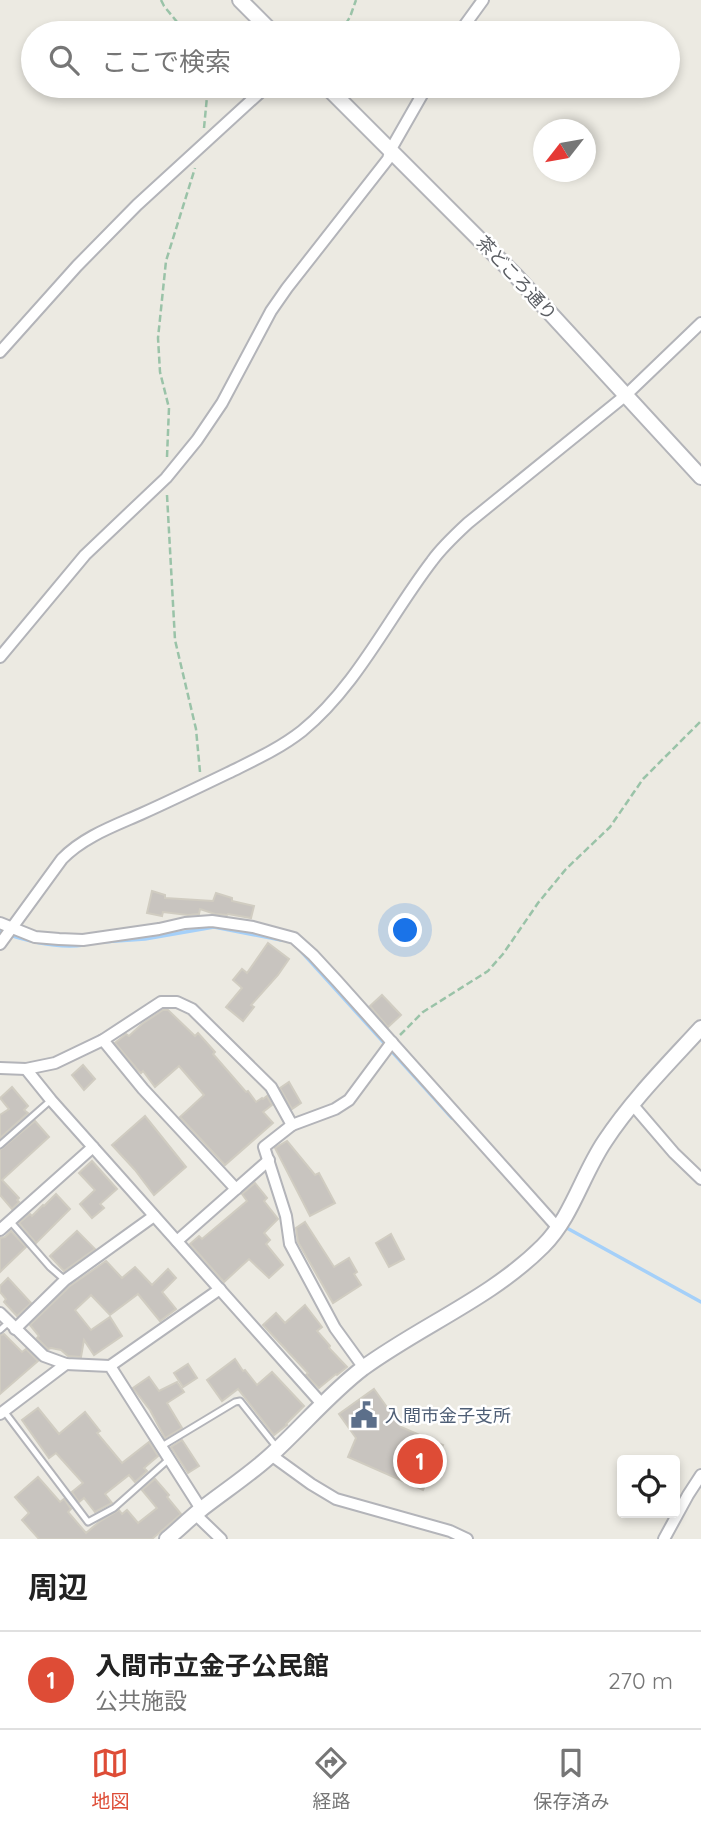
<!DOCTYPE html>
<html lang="ja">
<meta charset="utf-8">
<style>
:root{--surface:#fff;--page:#f2f2f2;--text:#222;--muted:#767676;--line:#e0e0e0;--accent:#de4c36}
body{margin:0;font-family:Quicksand,"Noto Sans JP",sans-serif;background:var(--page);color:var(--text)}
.controls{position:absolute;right:21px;bottom:21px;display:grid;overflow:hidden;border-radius:7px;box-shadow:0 4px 10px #0003}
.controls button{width:63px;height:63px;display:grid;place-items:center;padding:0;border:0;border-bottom:2px solid var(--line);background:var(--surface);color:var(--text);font:35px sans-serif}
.compass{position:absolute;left:533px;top:119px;width:63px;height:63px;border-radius:50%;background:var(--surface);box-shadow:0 4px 10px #0003;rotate:239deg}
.you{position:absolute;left:406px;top:931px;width:24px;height:24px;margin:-18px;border:5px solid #fff;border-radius:50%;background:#1a73e8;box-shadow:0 0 0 10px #1a73e833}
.badge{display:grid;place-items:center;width:46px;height:46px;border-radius:50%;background:var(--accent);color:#fff;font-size:23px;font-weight:700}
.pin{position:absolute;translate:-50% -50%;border:4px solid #fff;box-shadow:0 2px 7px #0006}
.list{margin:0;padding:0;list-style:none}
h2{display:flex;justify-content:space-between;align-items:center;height:91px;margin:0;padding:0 28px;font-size:30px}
h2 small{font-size:23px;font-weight:400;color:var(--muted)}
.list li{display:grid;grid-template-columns:46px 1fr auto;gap:21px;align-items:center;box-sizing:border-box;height:98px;padding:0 28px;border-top:2px solid var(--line)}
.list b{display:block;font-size:26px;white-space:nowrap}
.list p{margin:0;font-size:23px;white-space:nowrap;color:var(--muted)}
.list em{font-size:23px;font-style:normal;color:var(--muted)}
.icon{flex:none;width:38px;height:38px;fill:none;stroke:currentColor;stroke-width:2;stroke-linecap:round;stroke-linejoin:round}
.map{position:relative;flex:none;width:701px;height:1539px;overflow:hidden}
.search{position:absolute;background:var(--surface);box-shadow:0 4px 10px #0003;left:21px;right:21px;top:21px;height:77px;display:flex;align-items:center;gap:18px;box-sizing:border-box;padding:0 24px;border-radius:38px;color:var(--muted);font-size:26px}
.sheet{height:189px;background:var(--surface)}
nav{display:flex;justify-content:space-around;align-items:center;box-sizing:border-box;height:98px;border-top:2px solid var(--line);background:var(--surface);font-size:19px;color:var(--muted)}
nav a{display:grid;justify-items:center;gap:4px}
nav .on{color:var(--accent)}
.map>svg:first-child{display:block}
</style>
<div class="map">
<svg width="701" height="1539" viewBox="0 0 701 1539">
<rect width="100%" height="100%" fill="#eceae2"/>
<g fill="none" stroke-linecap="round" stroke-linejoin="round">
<!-- stream -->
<g stroke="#a5d0f9" stroke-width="3.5">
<path d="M0 932C26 941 56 949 84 945"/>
<polyline points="102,942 145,939 214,927 281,940"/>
<polyline points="300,950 452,1118"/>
<polyline points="565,1227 701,1302"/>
</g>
</g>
<!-- building -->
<g fill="#c8c4bf" stroke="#d0ccc1" stroke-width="2">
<polygon points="152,891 165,895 165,898 213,901 216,893 232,898 232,901 254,906 251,918 228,914 227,915 215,914 200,909 199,914 188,915 163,912 162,916 147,913"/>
<polygon points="268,943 289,959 278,975 251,1005 254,1007 243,1021 226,1007 242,988 233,980 242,969 247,973"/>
<polygon points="382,995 401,1015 388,1027 370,1006"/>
<polygon points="163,1010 168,1010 195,1036 198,1033 215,1052 213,1054 246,1092 248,1091 256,1102 262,1098 263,1099 267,1096 272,1105 263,1112 273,1123 225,1165 180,1117 204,1095 179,1066 155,1087 143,1071 141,1073 137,1069 115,1043 126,1034 129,1036 142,1024"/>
<polygon points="83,1065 95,1079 84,1090 72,1075"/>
<polygon points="289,1082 301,1103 292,1109 280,1088"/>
<polygon points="12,1087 28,1106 24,1110 28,1113 0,1138 0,1115 9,1109 0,1098"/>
<polygon points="145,1116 186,1167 154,1195 135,1170 112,1145"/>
<polygon points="35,1121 49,1137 2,1180 19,1198 17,1200 19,1202 12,1209 0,1195 0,1150"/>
<polygon points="287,1141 315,1175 319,1173 335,1203 310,1216 275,1148"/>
<polygon points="92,1161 117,1189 100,1204 104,1208 92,1218 80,1204 95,1190 79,1173"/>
<polygon points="255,1183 267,1198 264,1201 278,1219 264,1233 270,1240 266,1244 283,1265 269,1278 249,1259 224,1282 190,1244 199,1236 202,1239 247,1201 242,1194"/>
<polygon points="56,1194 70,1209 36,1243 19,1223 30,1214 32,1216 43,1205 44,1206"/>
<polygon points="305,1222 334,1267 349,1258 357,1272 354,1274 361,1285 333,1303 298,1242 296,1228"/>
<polygon points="11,1231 26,1247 0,1272 0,1238 5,1237"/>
<polygon points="77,1231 95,1249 64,1271 50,1256"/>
<polygon points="391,1234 404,1259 389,1267 376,1243"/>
<polygon points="106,1261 122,1278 135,1267 152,1285 168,1269 176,1278 162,1292 176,1309 160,1321 138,1294 110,1315 91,1295 75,1310 91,1330 110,1317 122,1336 94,1355 84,1340 81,1357 68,1356 61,1350 51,1348 48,1349 37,1338 39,1336 30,1325 70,1286"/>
<polygon points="8,1278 31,1303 17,1316 4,1302 6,1299 0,1292 0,1286"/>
<polygon points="305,1305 322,1327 317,1331 330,1346 329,1348 347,1367 337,1375 336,1374 319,1388 306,1375 308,1373 263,1325 276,1313 285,1323"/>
<polygon points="4,1334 22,1352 26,1349 38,1361 0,1394 0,1335"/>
<polygon points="235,1359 243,1371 245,1370 257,1385 272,1372 304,1406 286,1424 287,1425 274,1435 238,1389 222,1401 207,1380"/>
<polygon points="188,1364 197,1378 183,1387 174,1373"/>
<polygon points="149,1377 159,1391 177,1382 184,1392 167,1403 182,1428 165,1438 150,1410 133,1388"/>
<polygon points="374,1389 401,1427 443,1445 423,1490 348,1457 356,1438 339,1414"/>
<polygon points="38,1408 59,1434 85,1412 100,1431 97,1433 122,1463 149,1442 158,1456 144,1468 147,1471 135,1482 129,1475 105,1494 112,1503 95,1512 84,1498 79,1502 72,1492 83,1483 56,1453 49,1458 22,1420"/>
<polygon points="182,1440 199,1466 188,1473 171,1447"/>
<polygon points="38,1477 60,1502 64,1499 71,1509 68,1512 86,1533 99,1522 119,1510 122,1514 127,1510 138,1523 157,1508 142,1490 155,1479 169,1495 167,1497 181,1514 152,1539 39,1539 22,1520 29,1513 15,1497"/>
</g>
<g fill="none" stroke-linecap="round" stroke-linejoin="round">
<defs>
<g id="service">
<polyline points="0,1145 51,1100"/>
<polyline points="10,1221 50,1267 65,1280"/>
<polyline points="0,1330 9,1322"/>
<polyline points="4,1411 88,1522 114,1508 168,1460"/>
<polyline points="162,1446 235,1402 240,1401 278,1449"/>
</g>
<g id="minor">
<polyline points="459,33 483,0"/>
<polyline points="0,352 77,266 137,205 267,86"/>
<polyline points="0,657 85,555 166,478 197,440 222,403 271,311 287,288 388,159 391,149 427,86"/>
<polyline points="0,923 35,937 59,939 83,940 159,929 185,923 212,921 253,927 294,938 313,955 337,981 558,1228"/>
<path d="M0 944 62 859C83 837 114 826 141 814 170 801 199 787 228 773 254 760 279 749 302 731 357 686 389 617 432 561 442 547 455 535 468 523L626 395 701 323"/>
<polyline points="103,1040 143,1089 236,1189 177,1241"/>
<polyline points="0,1068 26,1069 55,1063 103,1040 161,1002 177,1002 192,1009 271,1087 292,1125"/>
<polyline points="26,1069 51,1100 322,1404"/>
<polyline points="632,1104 674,1153 701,1179"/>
<polyline points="236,1189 269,1160"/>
<polyline points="0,1230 93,1147"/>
<polyline points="0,1313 44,1356 66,1364 110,1366 201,1509"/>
<polyline points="15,1329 65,1280 154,1216"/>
<polyline points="110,1366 220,1289"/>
<polyline points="364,1368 335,1328 290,1244 286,1216 264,1147 292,1125 335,1109 349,1100 392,1042"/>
<polyline points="0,1414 66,1364"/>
<polyline points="271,1455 311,1484 336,1499 450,1531 467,1539"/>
<polyline points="195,1514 221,1539"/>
<polyline points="664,1539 688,1495 701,1475"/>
</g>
<g id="tertiary">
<polyline points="240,0 273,33"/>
<polyline points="326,86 516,276 701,477"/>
<path d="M167 1539C178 1530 188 1520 199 1511 223 1492 248 1476 270 1456 302 1427 329 1394 363 1368 422 1325 491 1298 543 1246 572 1217 582 1175 605 1141 632 1100 668 1064 701 1028"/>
</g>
</defs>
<!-- service casing -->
<use href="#service" stroke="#b3b4b9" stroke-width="9"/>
<!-- minor casing -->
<use href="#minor" stroke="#b3b4b9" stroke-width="14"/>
<!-- tertiary casing -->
<use href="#tertiary" stroke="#b3b4b9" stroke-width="18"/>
<!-- path -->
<g stroke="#9ac3a8" stroke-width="2.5" stroke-dasharray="7 3.5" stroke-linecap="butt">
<polyline points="161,0 164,6 186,33"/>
<polyline points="340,33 350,17 356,0"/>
<polyline points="204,128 208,86"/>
<polyline points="167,457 169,408 160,372 158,338 166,261 195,168"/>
<polyline points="167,495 175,640 196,729 200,772"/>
<polyline points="400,1035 423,1012 488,971 503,954 538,903 566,869 610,827 643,779 701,721"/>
</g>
<!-- service -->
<use href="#service" stroke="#fff" stroke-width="5"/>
<!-- minor -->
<use href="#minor" stroke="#fff" stroke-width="10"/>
<!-- tertiary -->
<use href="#tertiary" stroke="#fff" stroke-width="14"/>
</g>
<!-- icons -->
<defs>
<symbol id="civic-bare" viewBox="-9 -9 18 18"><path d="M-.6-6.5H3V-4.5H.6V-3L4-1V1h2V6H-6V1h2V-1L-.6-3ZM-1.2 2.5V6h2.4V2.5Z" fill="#5c6f8a" stroke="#fff" stroke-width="2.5" paint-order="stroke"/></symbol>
</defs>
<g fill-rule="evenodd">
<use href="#civic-bare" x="345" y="1396" width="38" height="38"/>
</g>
<g text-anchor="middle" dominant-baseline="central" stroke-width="5" stroke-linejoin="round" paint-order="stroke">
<!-- street labels -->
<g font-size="18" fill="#5a5d62" stroke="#fff">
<text transform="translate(517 278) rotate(47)">茶どころ通り</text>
</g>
<!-- service labels -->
<g font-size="18" fill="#4e5e75" stroke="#fff" text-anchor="start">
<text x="385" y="1415">入間市金子支所</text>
</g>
</g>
</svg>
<div class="controls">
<button><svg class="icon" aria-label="locate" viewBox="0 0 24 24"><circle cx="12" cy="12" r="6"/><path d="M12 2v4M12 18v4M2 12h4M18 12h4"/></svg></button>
</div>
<svg class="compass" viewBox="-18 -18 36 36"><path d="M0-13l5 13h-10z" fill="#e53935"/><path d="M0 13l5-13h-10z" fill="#767676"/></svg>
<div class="you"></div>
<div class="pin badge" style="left:420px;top:1461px">1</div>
<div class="search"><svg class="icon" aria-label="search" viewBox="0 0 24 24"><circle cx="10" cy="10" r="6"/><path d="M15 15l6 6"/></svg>ここで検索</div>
</div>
<section class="sheet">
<h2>周辺<small></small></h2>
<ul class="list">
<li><span class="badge">1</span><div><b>入間市立金子公民館</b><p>公共施設</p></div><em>270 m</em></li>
</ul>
</section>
<nav>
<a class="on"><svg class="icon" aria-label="map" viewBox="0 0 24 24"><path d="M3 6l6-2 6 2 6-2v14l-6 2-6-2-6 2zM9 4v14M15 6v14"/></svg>地図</a>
<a><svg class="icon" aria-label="directions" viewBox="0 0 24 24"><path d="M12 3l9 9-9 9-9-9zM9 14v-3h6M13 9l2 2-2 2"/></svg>経路</a>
<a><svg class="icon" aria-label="saved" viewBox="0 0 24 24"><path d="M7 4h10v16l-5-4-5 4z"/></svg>保存済み</a>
</nav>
